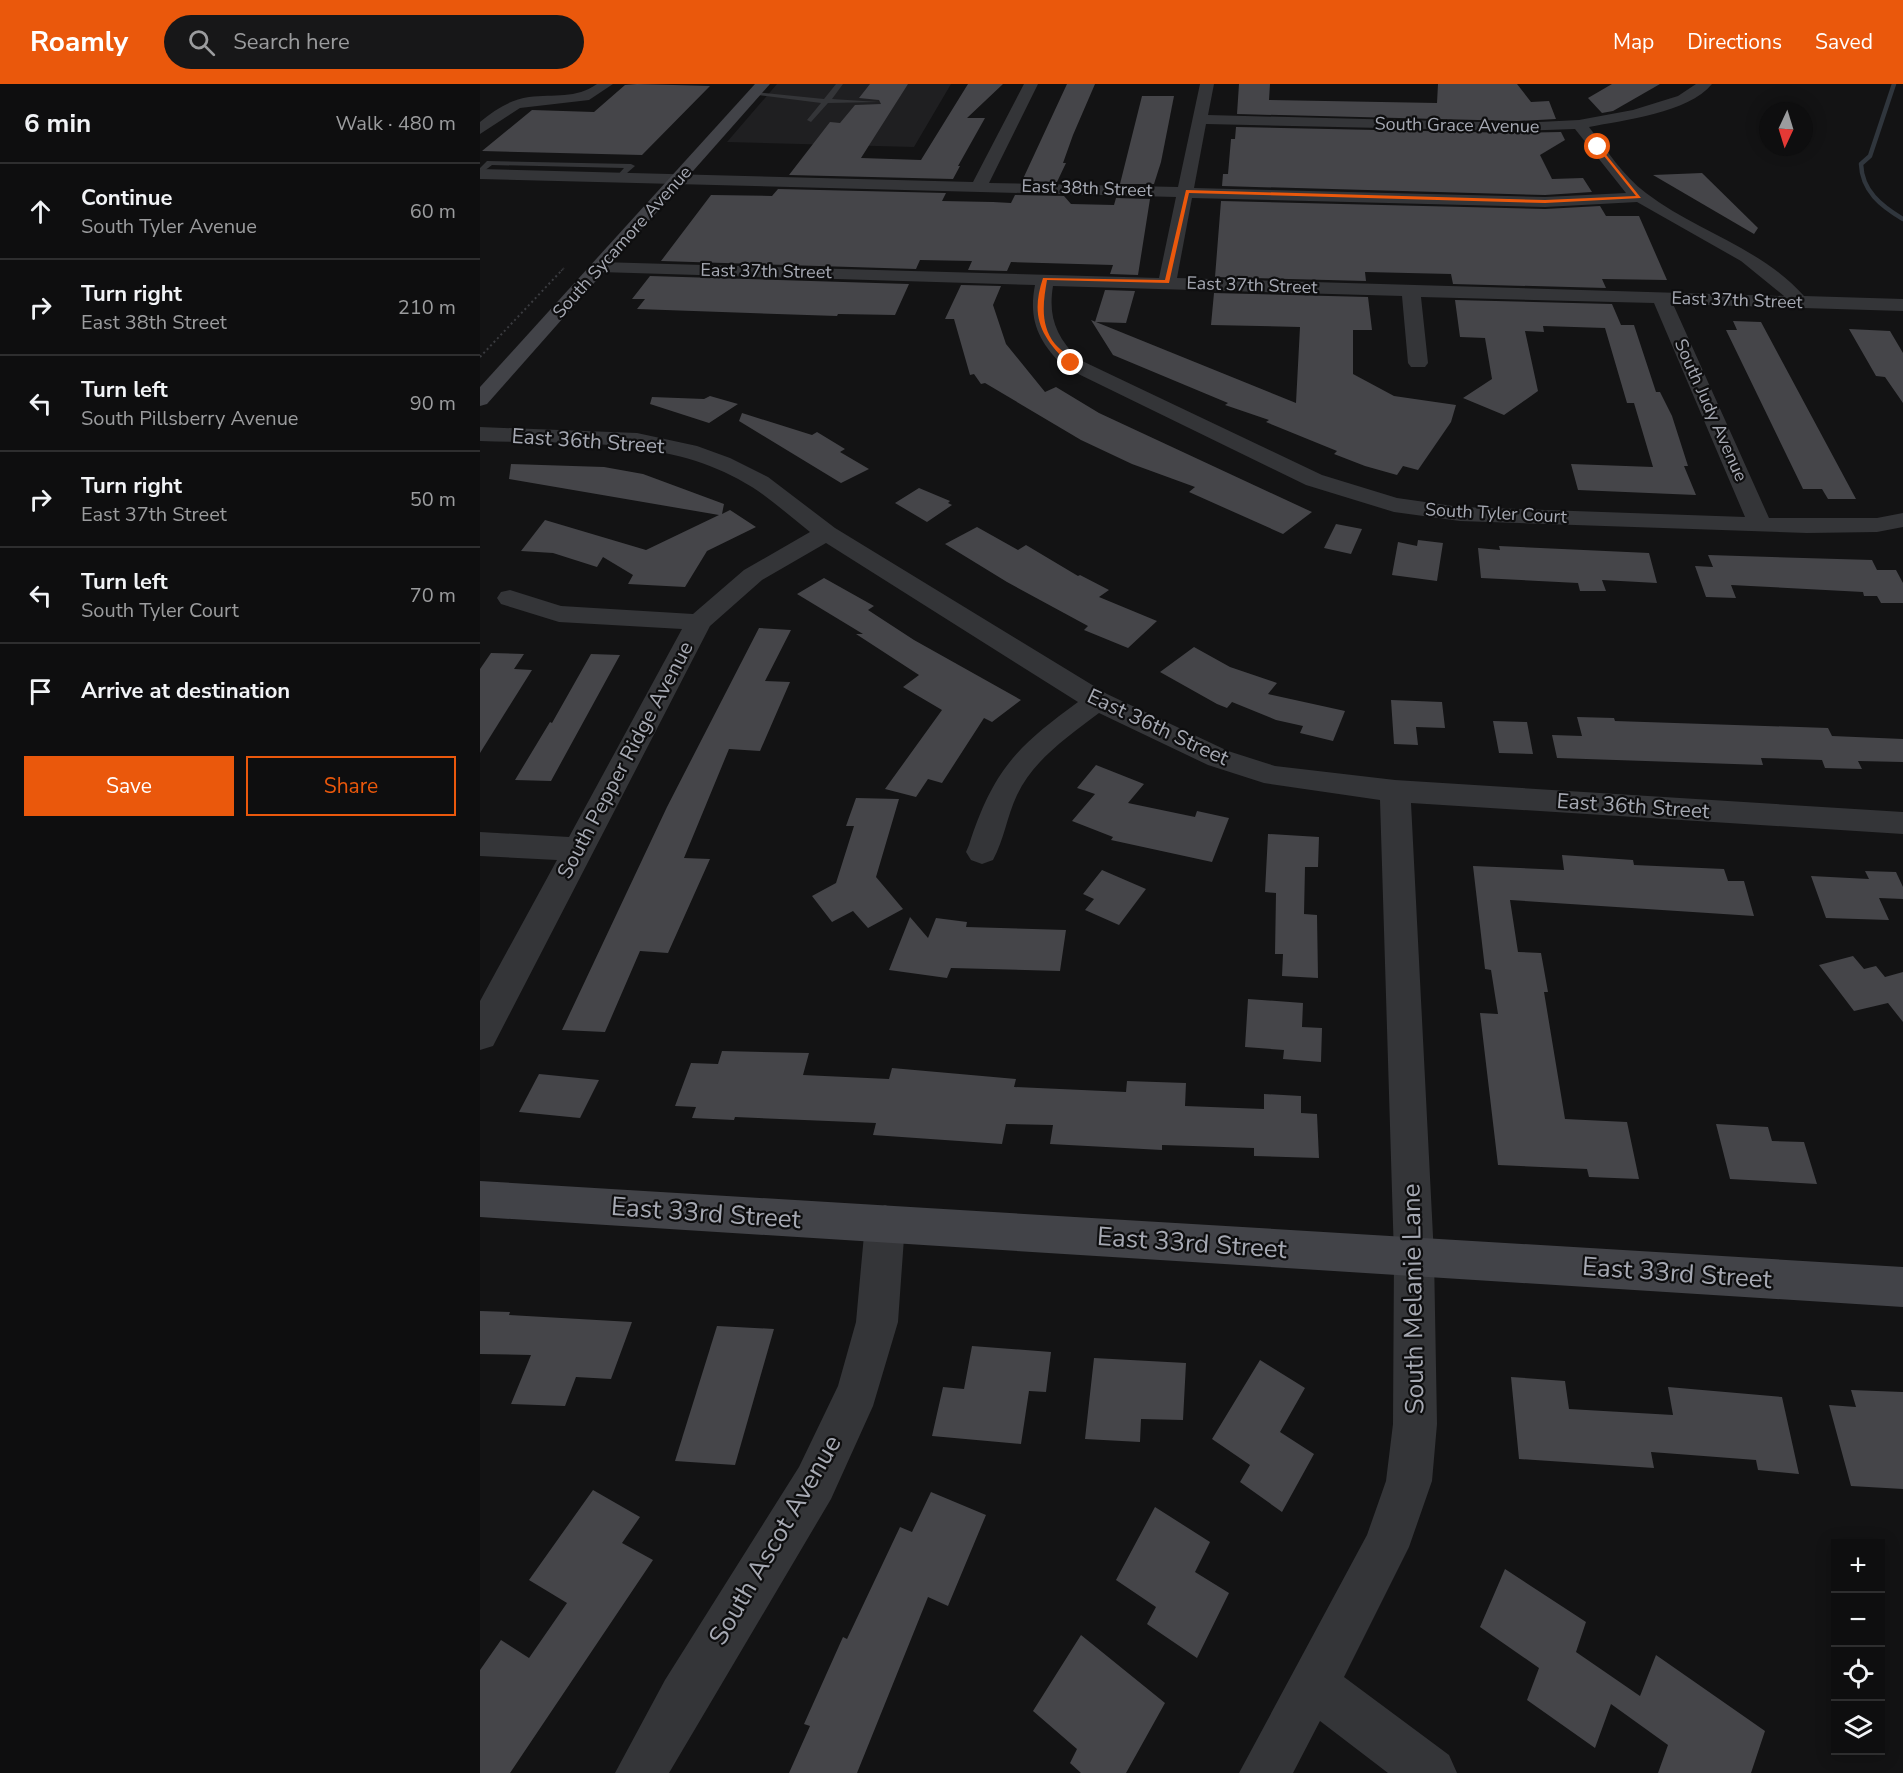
<!DOCTYPE html>
<meta charset="utf-8">
<style>
:root{--surface:#0e0e0f;--page:#171718;--text:#f1f3f6;--muted:#9b9c9e;--line:#2e2e2f;--accent:#ea580c}
body{margin:0;font-family:"Nunito Sans",sans-serif;background:var(--page);color:var(--text)}
.controls{position:absolute;right:18px;bottom:18px;display:grid;overflow:hidden;border-radius:0px;box-shadow:0 3px 15px #0003}
.controls button{width:54px;height:54px;display:grid;place-items:center;padding:0;border:0;border-bottom:2px solid var(--line);background:var(--surface);color:var(--text);font:30px sans-serif}
.compass{position:absolute;left:1279px;top:18px;width:54px;height:54px;border-radius:50%;background:var(--surface);box-shadow:0 3px 15px #0003;rotate:184deg}
.stop{position:absolute;width:18px;height:18px;margin:-14px;border:4px solid #ea580c;border-radius:50%;background:#fff}
.stop.end{background:#ea580c;border-color:#fff;box-shadow:0 2px 6px #0008}
.list{margin:0;padding:0;list-style:none}
h2{display:flex;justify-content:space-between;align-items:center;height:78px;margin:0;padding:0 24px;font-size:26px}
h2 small{font-size:20px;font-weight:400;color:var(--muted)}
.list li{display:grid;grid-template-columns:39px 1fr auto;gap:18px;align-items:center;box-sizing:border-box;height:96px;padding:0 24px;border-top:2px solid var(--line)}
.list b{display:block;font-size:22px;white-space:nowrap}
.list p{margin:0;font-size:20px;white-space:nowrap;color:var(--muted)}
.list em{font-size:20px;font-style:normal;color:var(--muted)}
.actions{display:flex;gap:12px;padding:18px 24px}
.actions a{flex:1;padding:14px 0;border:2px solid var(--accent);border-radius:0px;text-align:center;font-size:21px;color:var(--accent)}
.actions .main{background:var(--accent);color:#fff}
.icon{flex:none;width:33px;height:33px;fill:none;stroke:currentColor;stroke-width:2;stroke-linecap:round;stroke-linejoin:round}
.map{position:relative;flex:none;width:1423px;height:1689px;overflow:hidden}
header{display:flex;align-items:center;gap:36px;box-sizing:border-box;height:84px;padding:0 30px;background:var(--accent);color:#fff}
header strong{font-size:28px}
nav{display:flex;gap:33px;margin-inline-start:auto;font-size:21px}
.search{width:420px;height:54px;background:var(--page);display:flex;align-items:center;gap:15px;box-sizing:border-box;padding:0 21px;border-radius:33px;color:var(--muted);font-size:22px}
main{display:flex}
aside{flex:1;background:var(--surface)}
.map>svg:first-child{display:block}
</style>
<header>
<strong>Roamly</strong>
<div class="search"><svg class="icon" aria-label="search" viewBox="0 0 24 24"><circle cx="10" cy="10" r="6"/><path d="M15 15l6 6"/></svg>Search here</div>
<nav><a>Map</a><a>Directions</a><a>Saved</a></nav>
</header>
<main>
<aside>
<h2>6 min<small>Walk · 480 m</small></h2>
<ul class="list">
<li><svg class="icon" aria-label="ahead" viewBox="0 0 24 24"><path d="M12 20V5M6 11l6-6 6 6"/></svg><div><b>Continue</b><p>South Tyler Avenue</p></div><em>60 m</em></li>
<li><svg class="icon" aria-label="right" viewBox="0 0 24 24"><path d="M7 20v-9h11M14 6l5 5-5 5"/></svg><div><b>Turn right</b><p>East 38th Street</p></div><em>210 m</em></li>
<li><svg class="icon" aria-label="left" viewBox="0 0 24 24"><path d="M17 20v-9H6M10 6l-5 5 5 5"/></svg><div><b>Turn left</b><p>South Pillsberry Avenue</p></div><em>90 m</em></li>
<li><svg class="icon" aria-label="right" viewBox="0 0 24 24"><path d="M7 20v-9h11M14 6l5 5-5 5"/></svg><div><b>Turn right</b><p>East 37th Street</p></div><em>50 m</em></li>
<li><svg class="icon" aria-label="left" viewBox="0 0 24 24"><path d="M17 20v-9H6M10 6l-5 5 5 5"/></svg><div><b>Turn left</b><p>South Tyler Court</p></div><em>70 m</em></li>
<li><svg class="icon" aria-label="arrive" viewBox="0 0 24 24"><path d="M6 21V4h12l-3 4 3 4H6"/></svg><div><b>Arrive at destination</b></div></li>
</ul>
<div class="actions"><a class="main">Save</a><a>Share</a></div>
</aside>
<div class="map">
<svg width="1423" height="1689" viewBox="0 0 1423 1689">
<rect width="100%" height="100%" fill="#131314"/>
<!-- built -->
<polygon fill="#1f1f21" points="297,0 471,0 434,63 247,58"/>
<g fill="none" stroke-linecap="round" stroke-linejoin="round">
<!-- stream -->
<path stroke="#30363d" stroke-width="4.5" d="M1414 0 1390 72 1381 80C1382 107 1401 122 1423 135"/>
</g>
<!-- building -->
<g fill="#454549">
<polygon points="157,0 230,2 162,71 2,67 52,26 114,28 145,1"/>
<polygon points="390,0 428,0 381,74 441,76 488,0 523,0 487,34 505,34 478,82 480,82 473,95 309,91 350,38 360,39 375,21 401,20 399,16 379,14"/>
<polygon points="587,0 615,0 593,51 583,79 586,79 577,98 542,97"/>
<polygon points="759,0 790,0 789,16 957,19 958,0 1037,0 1051,18 1069,17 1076,35 1037,37 757,30"/>
<polygon points="1132,0 1180,0 1133,27 1122,29 1108,14"/>
<polygon points="662,12 694,12 681,78 674,100 640,100"/>
<polygon points="756,43 1037,49 1081,48 1085,56 1060,71 1072,95 1103,94 1112,108 1065,111 742,102 743,90 748,90 751,55 755,55"/>
<polygon points="1222,89 1278,144 1274,150 1173,91"/>
<polygon points="298,105 466,109 462,117 513,118 531,119 535,111 584,112 591,120 634,121 636,114 670,115 658,191 630,190 633,181 531,178 527,187 488,186 492,177 440,176 436,185 181,177 231,111 292,112"/>
<polygon points="741,117 1065,125 1120,122 1126,132 1159,132 1187,196 1122,195 1126,204 973,200 971,190 885,188 886,197 735,193"/>
<polygon points="170,192 429,200 415,231 358,230 357,232 157,225 165,215 152,215"/>
<polygon points="481,201 521,202 513,221 526,260 565,308 576,303 619,329 832,428 803,450 709,408 715,403 652,380 601,356 505,299 501,300 494,290 490,291 474,235 465,235"/>
<polygon points="625,206 655,207 646,239 615,238"/>
<polygon points="734,209 888,213 892,246 873,246 873,290 914,312 976,321 971,338 938,386 923,382 917,391 885,382 854,370 857,367 786,338 789,336 745,321 748,319 633,271 611,236 816,319 820,243 731,241"/>
<polygon points="975,216 1132,220 1141,241 1154,241 1176,308 1180,308 1192,332 1208,382 1204,382 1216,411 1098,406 1091,380 1173,383 1154,319 1147,319 1125,244 1063,242 1064,248 1045,247 1058,307 1024,331 983,314 1012,295 1005,254 980,253"/>
<polygon points="1253,237 1281,238 1376,415 1348,415 1342,405 1323,405 1246,246 1257,246"/>
<polygon points="1369,245 1410,247 1423,269 1423,319 1405,293 1396,292"/>
<polygon points="230,312 258,320 229,339 170,320 172,313 224,315"/>
<polygon points="262,329 332,351 337,348 365,365 360,368 389,385 361,399 259,337"/>
<polygon points="31,380 124,383 163,390 244,420 242,430 250,426 276,443 227,467 205,503 148,500 153,491 123,473 117,483 73,469 41,467 65,436 166,466 239,431 29,395"/>
<polygon points="439,404 470,417 468,419 472,421 447,438 415,419"/>
<polygon points="856,440 882,445 871,470 844,464"/>
<polygon points="497,443 538,466 546,461 598,492 600,491 629,506 619,513 677,537 648,564 604,546 608,542 527,498 465,460"/>
<polygon points="938,456 963,459 957,497 912,491 918,458 937,462"/>
<polygon points="1019,462 1169,469 1177,499 1122,496 1126,507 1100,507 1098,499 1001,494 998,464 1020,466"/>
<polygon points="1228,471 1392,476 1397,486 1416,486 1423,499 1423,519 1401,519 1397,512 1384,512 1383,508 1251,501 1256,514 1226,513 1215,482 1233,483"/>
<polygon points="344,494 394,522 388,526 434,556 541,616 512,638 504,634 462,699 448,695 436,713 405,705 462,626 423,603 439,591 376,550 383,550 317,510"/>
<polygon points="279,544 311,546 285,597 310,598 280,667 249,665 204,774 230,775 188,869 160,867 125,948 82,946 187,723"/>
<polygon points="714,563 750,583 797,599 788,610 865,627 853,657 820,649 823,642 796,636 752,618 747,624 737,620 680,588"/>
<polygon points="11,569 44,570 34,585 52,586 0,669 0,585"/>
<polygon points="111,570 140,571 71,697 35,696 70,638 72,639"/>
<polygon points="911,616 962,618 965,644 936,643 938,661 914,660"/>
<polygon points="1097,633 1134,634 1135,637 1348,644 1352,652 1423,655 1423,678 1378,677 1382,685 1345,684 1342,676 1281,674 1283,681 1077,674 1072,651 1102,652"/>
<polygon points="1013,637 1047,638 1053,670 1019,669"/>
<polygon points="616,681 664,700 648,719 715,733 717,727 749,734 732,778 631,756 633,753 592,737 615,710 597,704"/>
<polygon points="376,714 419,715 396,793 423,825 388,844 373,827 352,838 332,812 356,799 374,742 366,742"/>
<polygon points="788,750 839,753 838,783 825,783 824,830 837,831 838,894 802,892 803,870 795,870 796,809 785,808"/>
<polygon points="1082,771 1153,776 1154,781 1244,785 1248,797 1264,797 1274,832 1030,816 1038,868 1061,869 1068,908 1064,908 1085,1035 1147,1038 1159,1095 1109,1093 1107,1085 1018,1081 1000,929 1018,930 1011,886 1005,885 993,782 1084,786"/>
<polygon points="622,786 666,805 639,841 605,826 614,815 603,810"/>
<polygon points="1385,787 1416,788 1423,803 1423,815 1399,814 1409,836 1346,834 1331,792 1389,795"/>
<polygon points="430,833 448,854 456,834 487,838 486,843 586,846 580,887 471,884 467,894 409,886"/>
<polygon points="1373,872 1384,885 1396,882 1405,893 1423,888 1423,938 1408,919 1374,927 1339,881"/>
<polygon points="768,915 823,919 822,943 842,944 841,978 803,975 804,966 765,963"/>
<polygon points="242,967 329,969 323,991 409,995 412,984 536,995 534,1003 646,1008 647,997 706,999 705,1022 784,1025 784,1010 821,1012 821,1029 837,1030 839,1074 774,1072 774,1064 682,1061 682,1066 570,1060 573,1041 526,1040 522,1060 393,1051 396,1039 255,1033 254,1036 212,1034 216,1023 195,1022 211,979 238,980"/>
<polygon points="59,990 119,996 100,1034 39,1028"/>
<polygon points="1236,1040 1288,1043 1292,1057 1324,1058 1337,1100 1250,1095"/>
<polygon points="0,1227 30,1228 29,1231 152,1238 131,1295 96,1293 85,1322 31,1320 51,1271 0,1270"/>
<polygon points="237,1242 294,1245 255,1381 195,1377"/>
<polygon points="492,1262 571,1268 566,1308 549,1307 541,1360 452,1352 463,1303 484,1305"/>
<polygon points="614,1274 706,1279 703,1336 661,1335 660,1358 605,1355"/>
<polygon points="780,1276 825,1304 800,1348 834,1370 802,1428 760,1398 770,1381 732,1355"/>
<polygon points="1031,1293 1085,1297 1089,1325 1193,1331 1188,1303 1302,1313 1319,1390 1278,1386 1276,1376 1171,1368 1174,1384 1039,1375"/>
<polygon points="1371,1306 1423,1308 1423,1405 1371,1402 1349,1321 1376,1323"/>
<polygon points="113,1406 160,1433 142,1459 173,1476 30,1689 0,1689 0,1586 21,1556 49,1574 87,1519 49,1496"/>
<polygon points="451,1408 506,1431 468,1522 448,1513 377,1689 309,1689 330,1642 324,1640 363,1553 367,1555 420,1443 432,1448"/>
<polygon points="675,1423 730,1458 715,1488 749,1509 717,1574 667,1540 676,1523 636,1496"/>
<polygon points="1025,1485 1106,1538 1096,1568 1160,1612 1176,1571 1285,1647 1271,1689 1178,1689 1188,1661 1131,1620 1115,1664 1047,1616 1059,1584 1000,1543"/>
<polygon points="601,1551 685,1619 646,1689 601,1689 590,1679 597,1665 553,1627"/>
</g>
<g fill="none" stroke-linecap="round" stroke-linejoin="round">
<!-- path-far1 -->
<polyline stroke="#3a3b3f" stroke-width="1.5" stroke-dasharray="1.5 2" stroke-linecap="butt" points="81,187 84,184"/>
<!-- path -->
<polyline stroke="#3a3b3f" stroke-width="2" stroke-dasharray="2 3" stroke-linecap="butt" points="0,273 83,185"/>
<!-- lane -->
<g fill="#343538" fill-rule="evenodd">
<polygon points="356,0 363,0 352,15 399,18 348,19 331,38 327,36 341,19 270,10 274,8 344,15"/>
<polygon points="7,77 151,80 155,82 139,96 135,94 144,84 12,81 0,90 0,84"/>
</g>
<!-- street -->
<g fill="#343538" fill-rule="evenodd">
<path d="M117 0H133L109 16 40 24 0 50V38C15 26 29 16 49 13 74 10 96 15 117 0Z"/>
<path d="M544 0H558L509 99 698 103 720 0H734L728 31 1037 39 1099 36 1153 26 1198 12 1216 0H1232C1208 29 1144 36 1109 43 1126 65 1143 92 1166 109 1217 148 1280 163 1324 212L1423 215V227L1193 220 1289 434H1397L1423 429V443L1397 448 1327 449 980 437 914 428 826 401 584 283C559 258 548 237 555 201L120 188 111 183 120 178 679 194 696 113 0 95V85L493 98ZM726 40 1037 47 1095 45 1146 109 1065 113 714 104ZM712 114 1065 123 1157 118 1261 177 1304 212 697 194ZM573 202 922 212 928 279 931 283H945L948 279 941 213 1174 219 1265 433 980 423 917 414 842 391 598 275C576 252 568 233 573 202Z"/>
<path d="M0 343 157 349 217 362 250 374 288 393 355 444 627 610 748 667 795 682 915 696 1423 728V750L931 719 954 1172 957 1340 952 1397 929 1463 864 1593 969 1671 977 1689H908L840 1637 813 1689H759L887 1451 906 1397 913 1340 914 1172 900 716 784 699 728 681 619 629C589 652 554 675 537 711 527 732 524 756 513 776L502 780 491 776 486 768 489 761C513 687 536 663 598 618L346 459 282 496 230 542 13 962 0 966V917L77 776 0 772V748L89 753 202 545 79 538 21 520 17 514 21 508 30 506 81 522 213 530 264 486 330 448C311 433 292 416 272 403 192 352 91 360 0 357Z"/>
<polygon points="405,1121 419,1127 425,1140 418,1238 393,1322 351,1415 189,1689 135,1689 185,1596 319,1383 358,1302 376,1238 385,1140 391,1127"/>
</g>
<!-- secondary -->
<g fill="#424348" fill-rule="evenodd">
<polygon points="275,0 290,0 7,320 0,322 0,303"/>
<polygon points="0,1097 1423,1183 1423,1223 0,1133"/>
</g>
</g>
<!-- route -->
<path fill="#ea580c" d="M1116 62H1119L1161 114 1065 119 709 109 689 199 567 196C563 219 560 241 575 260 581 267 591 272 593 280H589C561 253 550 233 563 194L685 196 706 106 1065 116 1156 112Z"/>
<g text-anchor="middle" dominant-baseline="central" stroke-width="4.5" stroke-linejoin="round" paint-order="stroke">
<!-- far-street labels -->
<g font-size="18" fill="#a6a9b3" stroke="#0e0e0f">
<text transform="translate(977 41) rotate(1)">South Grace Avenue</text>
<text transform="translate(607 104) rotate(2)">East 38th Street</text>
<text transform="translate(142 158) rotate(-48)">South Sycamore Avenue</text>
<text transform="translate(286 187) rotate(1)">East 37th Street</text>
<text transform="translate(772 201) rotate(2)">East 37th Street</text>
<text transform="translate(1257 216) rotate(2)">East 37th Street</text>
<text transform="translate(1231 326) rotate(66)">South Judy Avenue</text>
<text transform="translate(1016 429) rotate(3)">South Tyler Court</text>
</g>
<!-- street labels -->
<g font-size="21" fill="#a6a9b3" stroke="#0e0e0f">
<text transform="translate(108 357) rotate(4)">East 36th Street</text>
<text transform="translate(678 643) rotate(25)">East 36th Street</text>
<text transform="translate(145 676) rotate(-62)">South Pepper Ridge Avenue</text>
<text transform="translate(1153 722) rotate(4)">East 36th Street</text>
</g>
<!-- near-street labels -->
<g font-size="26" fill="#a6a9b3" stroke="#0e0e0f">
<text transform="translate(226 1129) rotate(4)">East 33rd Street</text>
<text transform="translate(712 1159) rotate(4)">East 33rd Street</text>
<text transform="translate(1197 1189) rotate(4)">East 33rd Street</text>
<text transform="translate(933 1215) rotate(-91)">South Melanie Lane</text>
<text transform="translate(295 1456) rotate(-60)">South Ascot Avenue</text>
</g>
</g>
</svg>
<div class="controls">
<button>+</button>
<button>−</button>
<button><svg class="icon" aria-label="locate" viewBox="0 0 24 24"><circle cx="12" cy="12" r="6"/><path d="M12 2v4M12 18v4M2 12h4M18 12h4"/></svg></button>
<button><svg class="icon" aria-label="layers" viewBox="0 0 24 24"><path d="M12 4l9 5-9 5-9-5zM3 14l9 5 9-5"/></svg></button>
</div>
<svg class="compass" viewBox="-18 -18 36 36"><path d="M0-13l5 13h-10z" fill="#e53935"/><path d="M0 13l5-13h-10z" fill="#9b9c9e"/></svg>
<div class="stop" style="left:1118px;top:63px"></div>
<div class="stop end" style="left:591px;top:279px"></div>
</div>
</main>
